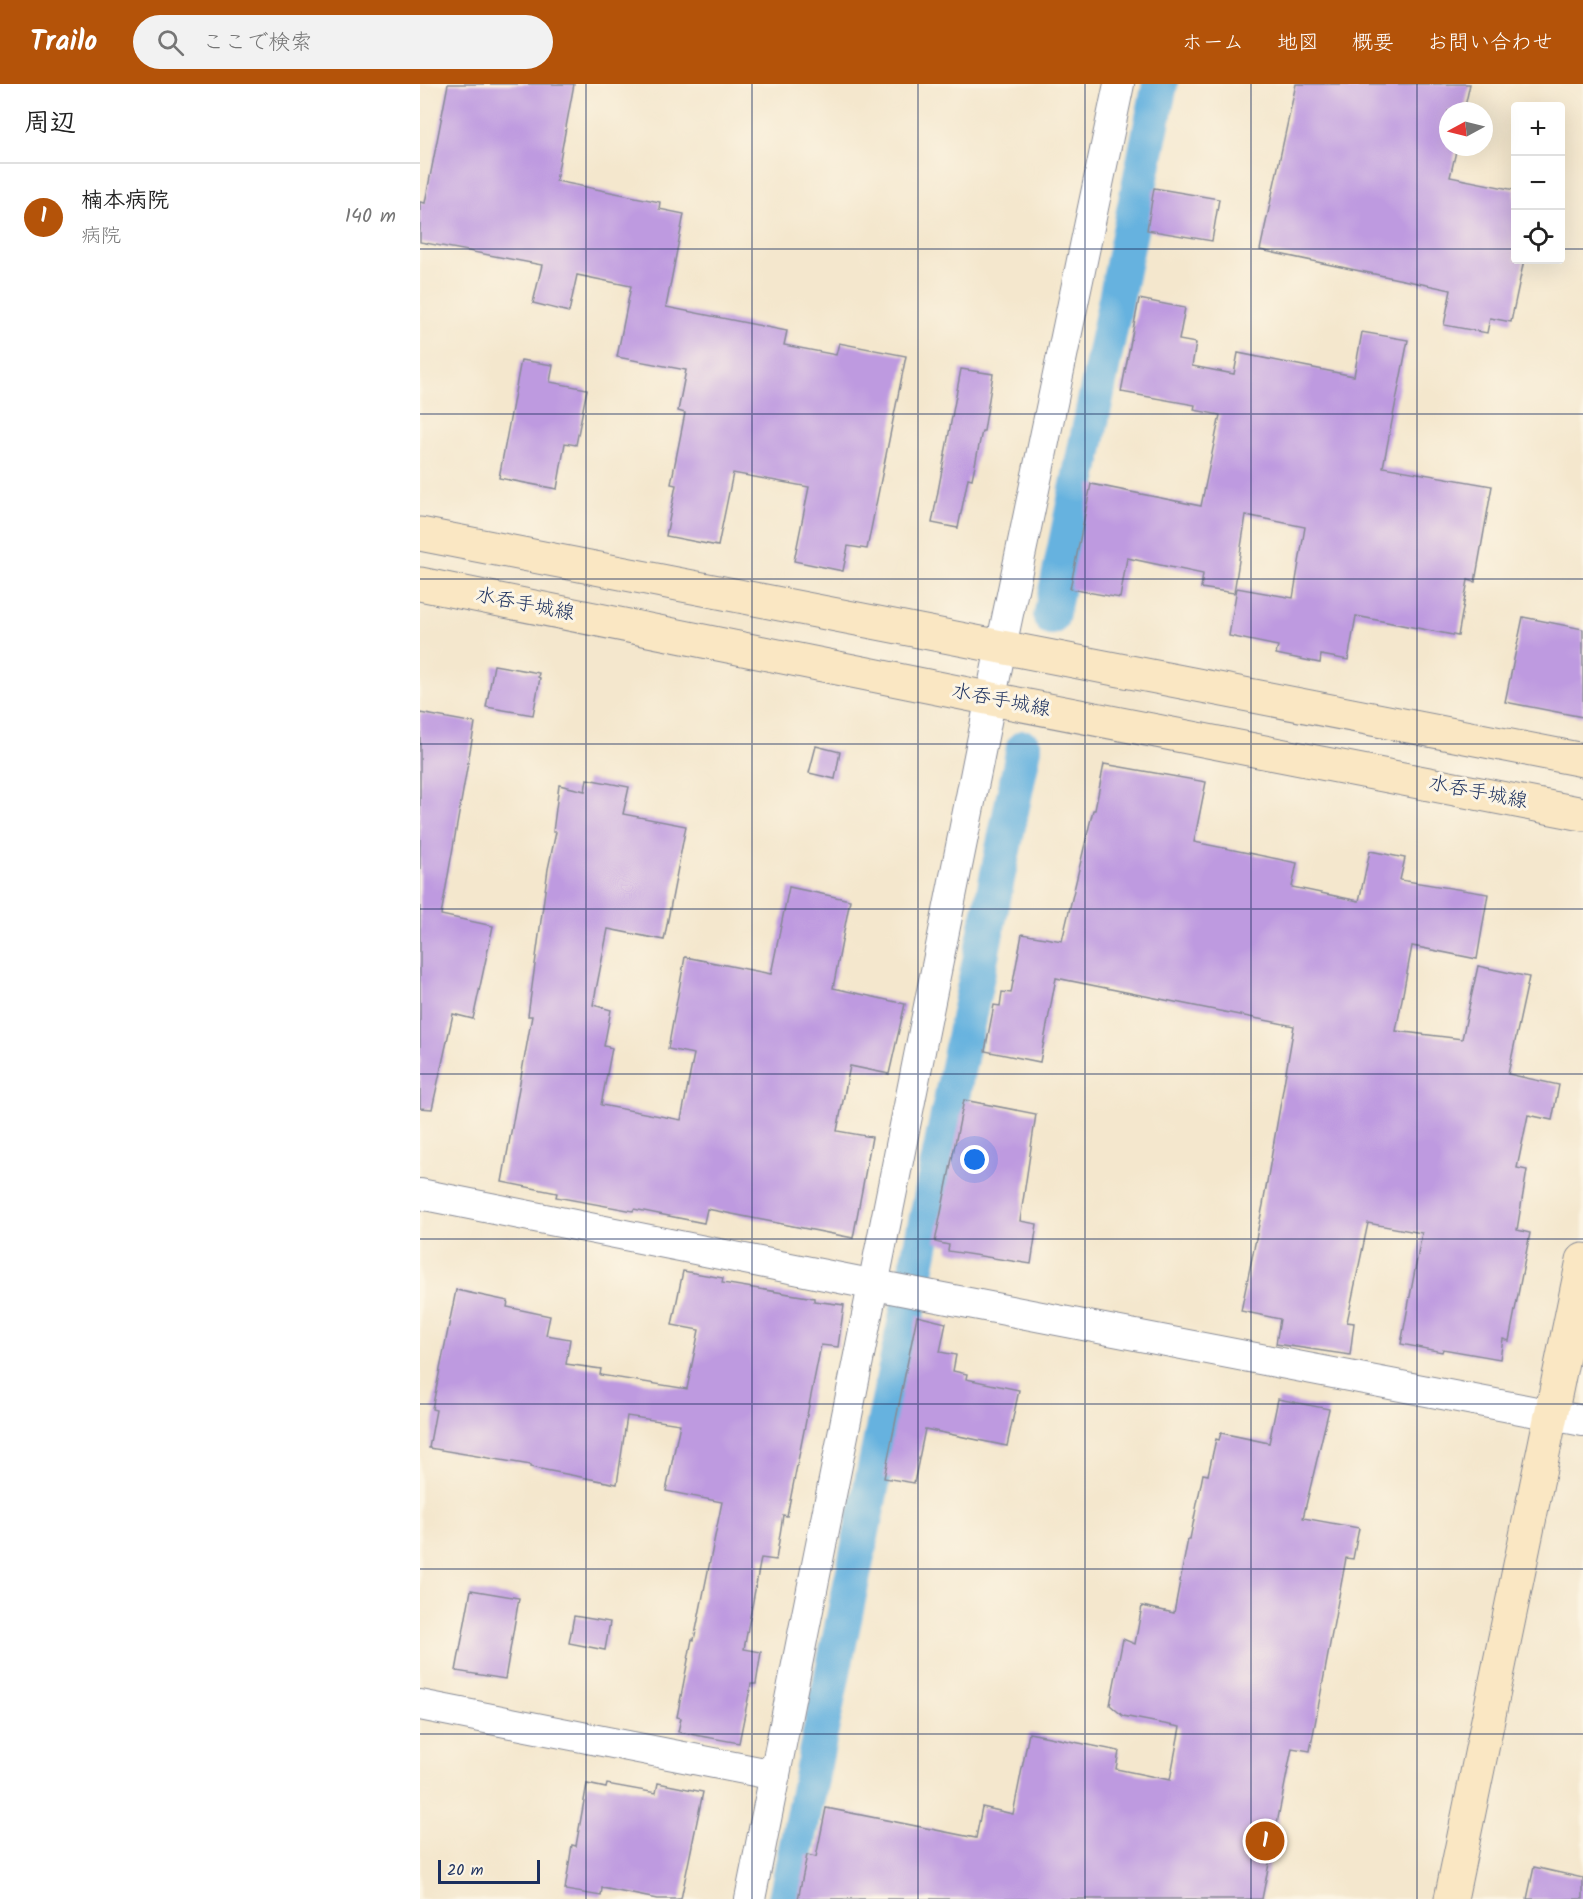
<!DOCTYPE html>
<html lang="ja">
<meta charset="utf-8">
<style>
:root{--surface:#fff;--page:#f2f2f2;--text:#222;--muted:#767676;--line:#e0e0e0;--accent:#b45309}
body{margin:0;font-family:Kalam,"Klee One",sans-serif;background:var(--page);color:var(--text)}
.controls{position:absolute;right:18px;top:18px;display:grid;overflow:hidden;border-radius:6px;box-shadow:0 6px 24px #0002}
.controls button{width:54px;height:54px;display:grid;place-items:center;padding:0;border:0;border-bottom:2px solid var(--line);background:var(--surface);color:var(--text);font:30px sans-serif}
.compass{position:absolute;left:1019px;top:18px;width:54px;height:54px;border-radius:50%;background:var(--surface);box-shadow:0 6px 24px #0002;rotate:263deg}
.scale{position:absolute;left:18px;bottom:15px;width:102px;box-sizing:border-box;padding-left:6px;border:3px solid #1b2f5e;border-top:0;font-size:16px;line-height:21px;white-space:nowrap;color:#1b2f5e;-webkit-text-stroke:4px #fcf5e5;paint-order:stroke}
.you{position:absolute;left:555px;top:1076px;width:21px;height:21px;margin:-15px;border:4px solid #fff;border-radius:50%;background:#1a73e8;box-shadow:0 0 0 9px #1a73e833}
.badge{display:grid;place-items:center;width:39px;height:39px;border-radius:50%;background:var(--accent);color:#fff;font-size:20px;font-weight:700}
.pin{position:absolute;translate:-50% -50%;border:3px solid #fff;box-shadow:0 2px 6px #0006}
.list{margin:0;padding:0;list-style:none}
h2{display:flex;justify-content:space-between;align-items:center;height:78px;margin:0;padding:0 24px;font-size:26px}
h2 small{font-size:20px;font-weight:400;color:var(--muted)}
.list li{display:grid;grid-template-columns:39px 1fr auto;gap:18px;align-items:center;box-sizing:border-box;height:108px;padding:0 24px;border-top:2px solid var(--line)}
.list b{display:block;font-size:22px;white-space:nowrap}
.list p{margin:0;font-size:20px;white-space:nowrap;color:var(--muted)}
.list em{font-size:20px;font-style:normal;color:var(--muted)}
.icon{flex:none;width:33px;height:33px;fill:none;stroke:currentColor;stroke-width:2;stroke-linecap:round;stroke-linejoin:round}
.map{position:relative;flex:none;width:1163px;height:1815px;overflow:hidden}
header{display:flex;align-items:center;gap:36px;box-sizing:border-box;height:84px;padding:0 30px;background:var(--accent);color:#fff}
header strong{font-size:28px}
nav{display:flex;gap:33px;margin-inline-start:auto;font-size:21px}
.search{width:420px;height:54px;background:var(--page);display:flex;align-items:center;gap:15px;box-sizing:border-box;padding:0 21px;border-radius:33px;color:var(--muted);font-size:22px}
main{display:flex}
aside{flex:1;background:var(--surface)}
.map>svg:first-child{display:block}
</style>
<header>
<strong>Trailo</strong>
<div class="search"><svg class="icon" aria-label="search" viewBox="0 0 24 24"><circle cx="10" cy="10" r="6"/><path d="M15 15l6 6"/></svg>ここで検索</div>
<nav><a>ホーム</a><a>地図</a><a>概要</a><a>お問い合わせ</a></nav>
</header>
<main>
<aside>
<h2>周辺<small></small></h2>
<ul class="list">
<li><span class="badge">1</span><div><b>楠本病院</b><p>病院</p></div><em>140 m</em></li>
</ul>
</aside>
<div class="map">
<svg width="1163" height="1815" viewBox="0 0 1163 1815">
<rect width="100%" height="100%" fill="#fcf5e5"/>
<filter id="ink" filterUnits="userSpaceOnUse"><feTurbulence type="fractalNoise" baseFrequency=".0167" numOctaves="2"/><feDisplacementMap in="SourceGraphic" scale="12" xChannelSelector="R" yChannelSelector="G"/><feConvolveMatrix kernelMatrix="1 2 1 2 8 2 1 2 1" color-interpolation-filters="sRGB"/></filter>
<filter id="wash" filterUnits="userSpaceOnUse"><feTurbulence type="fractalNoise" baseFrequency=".008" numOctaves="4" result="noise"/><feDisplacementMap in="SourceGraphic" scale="24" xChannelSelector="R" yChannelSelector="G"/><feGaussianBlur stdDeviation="1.35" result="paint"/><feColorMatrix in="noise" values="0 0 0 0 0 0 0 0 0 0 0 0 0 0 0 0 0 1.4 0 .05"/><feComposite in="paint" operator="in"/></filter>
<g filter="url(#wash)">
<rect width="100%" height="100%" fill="#f4e7cd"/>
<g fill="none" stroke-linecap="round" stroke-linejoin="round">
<!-- canal -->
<g stroke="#66b2df" stroke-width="36">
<polyline points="631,533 740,0"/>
<polyline points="366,1815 604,664"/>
</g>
</g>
<g id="blocks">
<!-- building -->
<g fill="#be9ae0">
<polygon points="28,0 154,0 136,97 240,118 239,125 264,130 246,223 367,247 364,261 416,271 419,259 486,272 447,465 428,462 423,487 374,477 389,403 313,389 298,462 246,452 256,401 251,400 265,329 258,327 266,286 197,273 211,202 157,191 149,228 113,219 122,181 0,158 0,118 5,119"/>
<polygon points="876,0 1050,0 1044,27 1028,27 1028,63 1037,63 1030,93 1095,106 1095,176 1104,176 1091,238 1070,234 1067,249 1024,241 1031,206 840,166"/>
<polygon points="734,104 799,115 792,157 727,146"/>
<polygon points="719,215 765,224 759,256 776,259 772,282 814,290 818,269 934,292 942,248 988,256 963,383 1072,402 1055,498 1048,496 1038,552 936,532 928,576 901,571 900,579 856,570 858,562 809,552 817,504 873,514 885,443 826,431 814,509 781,504 783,490 707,474 700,514 650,505 671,400 781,422 800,331 774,326 775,321 701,308"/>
<polygon points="101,276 133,281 130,298 167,305 156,361 145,359 137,405 79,394"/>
<polygon points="541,285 573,290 564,347 562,347 552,395 548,394 538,444 512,439"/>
<polygon points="1103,533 1163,545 1163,633 1085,618"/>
<polygon points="74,581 119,589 118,593 120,594 113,631 66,623"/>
<polygon points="0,629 55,639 21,831 73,842 53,935 33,930 12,1025 0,1024"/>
<polygon points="396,662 420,668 415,695 389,689"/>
<polygon points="684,680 786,698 774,758 877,779 872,803 939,817 950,767 985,774 980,796 1068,810 1057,875 992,862 976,947 1042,955 1058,882 1109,893 1088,990 1139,1001 1132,1036 1108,1031 1097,1084 1107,1086 1097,1146 1110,1149 1089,1257 1083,1255 1080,1275 1023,1265 1022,1268 981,1260 1002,1149 948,1139 927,1238 934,1239 930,1271 856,1260 860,1235 821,1227 843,1121 874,942 636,894 620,978 565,967 574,921 580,922 582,908 591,909 602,850 642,857 673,726 675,726"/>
<polygon points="167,695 209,703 203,730 266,742 244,856 188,845 173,921 191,926 184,962 192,964 181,1021 261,1036 274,970 248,965 265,873 351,890 369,803 430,816 413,904 485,920 469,990 430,982 417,1047 452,1053 433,1154 287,1125 284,1139 214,1125 213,1127 136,1113 137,1109 82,1098 112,932 108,932 128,785 136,748 133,748 139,701 165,707"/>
<polygon points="544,1016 616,1030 600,1137 617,1140 611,1180 528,1167 529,1161 515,1158"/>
<polygon points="263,1187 303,1194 302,1199 394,1214 394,1217 424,1221 418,1263 401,1261 367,1432 363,1431 356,1476 341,1474 324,1565 341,1568 336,1600 331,1600 319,1659 258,1648 261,1634 257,1633 272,1555 274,1556 302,1418 246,1407 260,1340 207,1332 197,1400 110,1383 111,1381 9,1364 16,1326 12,1325 36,1206 88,1217 87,1223 130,1232 126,1251 150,1255 146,1280 181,1285 180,1291 267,1305 279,1246 252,1241"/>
<polygon points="497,1232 526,1239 520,1268 536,1271 533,1287 547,1290 546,1295 599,1306 587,1362 505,1345 494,1399 464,1394"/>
<polygon points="858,1315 909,1325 883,1434 939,1444 933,1475 926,1474 890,1667 872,1664 842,1815 378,1815 387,1771 396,1773 406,1724 556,1754 562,1723 593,1730 609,1649 699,1667 696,1685 750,1696 760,1643 703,1632 690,1621 703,1555 715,1560 722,1522 754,1529 768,1455 770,1455 783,1390 788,1391 796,1355 799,1356 801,1349 849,1359"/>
<polygon points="51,1506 99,1514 85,1595 36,1587"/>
<polygon points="154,1532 190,1538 185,1566 149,1559"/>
<polygon points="238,1699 283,1708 261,1815 237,1815 182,1804 181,1812 145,1806 152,1761 156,1762 167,1700 186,1704 187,1700 236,1709"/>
<polygon points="1114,1783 1163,1794 1163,1815 1107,1815"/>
</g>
</g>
</g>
<g filter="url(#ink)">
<use href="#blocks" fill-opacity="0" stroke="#888b96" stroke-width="1.5"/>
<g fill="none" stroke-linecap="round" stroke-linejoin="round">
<defs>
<g id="street">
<polyline points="0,1110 455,1201 1163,1337"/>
<polyline points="0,1621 355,1691"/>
<polyline points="330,1815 581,563 699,0"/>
</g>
<g id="secondary">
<polyline points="0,450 1163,676"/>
<polyline points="0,500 572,615 1163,730"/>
<polyline points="1031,1815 1163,1176"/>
</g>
</defs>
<!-- street casing -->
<use href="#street" stroke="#888b96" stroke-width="32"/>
<!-- secondary casing -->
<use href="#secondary" stroke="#888b96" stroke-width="35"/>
<!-- street -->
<use href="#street" stroke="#fff" stroke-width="30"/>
<!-- secondary -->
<use href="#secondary" stroke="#fae7c3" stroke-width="33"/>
</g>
</g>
<!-- grid -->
<path fill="none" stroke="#1b2f5e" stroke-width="1.5" stroke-opacity="0.55" d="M166 0V1815M332 0V1815M498 0V1815M665 0V1815M831 0V1815M997 0V1815M0 165H1096M1140 165H1163M0 330H1163M0 495H1163M0 660H1163M0 825H1163M0 990H1163M0 1155H1163M0 1320H1163M0 1485H1163M0 1650H1163"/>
<g text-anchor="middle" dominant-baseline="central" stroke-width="6" stroke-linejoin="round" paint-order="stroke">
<!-- street labels -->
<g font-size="20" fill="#1b2f5e" stroke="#fcf5e5">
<text transform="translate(105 521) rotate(11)">水呑手城線</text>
<text transform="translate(581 617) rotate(11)">水呑手城線</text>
<text transform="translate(1058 709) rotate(11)">水呑手城線</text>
</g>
</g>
</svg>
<div class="controls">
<button>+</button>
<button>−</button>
<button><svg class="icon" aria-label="locate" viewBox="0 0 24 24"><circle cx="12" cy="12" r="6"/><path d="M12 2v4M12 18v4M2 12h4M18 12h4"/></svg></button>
</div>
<svg class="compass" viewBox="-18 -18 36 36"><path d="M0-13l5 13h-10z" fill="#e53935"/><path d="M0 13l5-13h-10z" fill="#767676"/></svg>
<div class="scale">20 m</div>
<div class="you"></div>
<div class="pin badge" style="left:845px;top:1757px">1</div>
</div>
</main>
